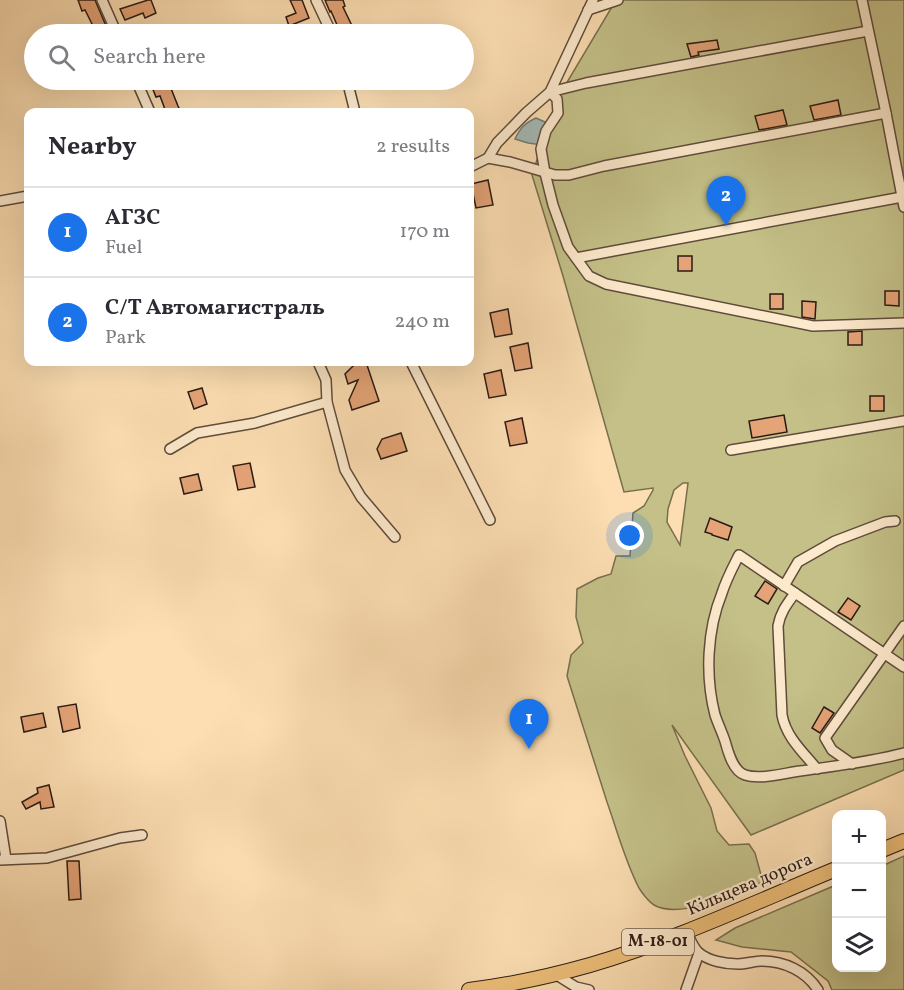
<!DOCTYPE html>
<meta charset="utf-8">
<style>
:root{--surface:#fff;--page:#f7f7f7;--text:#2b2b33;--muted:#7c7c81;--line:#e1e1e2;--accent:#1a73e8}
body{margin:0;font-family:Vollkorn,serif;background:var(--page);color:var(--text)}
.controls{position:absolute;right:18px;bottom:18px;display:grid;overflow:hidden;border-radius:12px;box-shadow:0 6px 24px #0002}
.controls button{width:54px;height:54px;display:grid;place-items:center;padding:0;border:0;border-bottom:2px solid var(--line);background:var(--surface);color:var(--text);font:30px sans-serif}
.you{position:absolute;left:630px;top:536px;width:21px;height:21px;margin:-15px;border:4px solid #fff;border-radius:50%;background:#1a73e8;box-shadow:0 0 0 9px #1a73e833}
.badge{display:grid;place-items:center;width:39px;height:39px;border-radius:50%;background:var(--accent);color:#fff;font-size:20px;font-weight:700}
.pin{position:absolute;translate:-50% -50px;filter:drop-shadow(0 2px 3px #0008)}
.pin::after{content:'';position:absolute;top:32px;width:21px;height:18px;background:inherit;clip-path:polygon(0 0,100% 0,50% 100%)}
.list{margin:0;padding:0;list-style:none}
h2{display:flex;justify-content:space-between;align-items:center;height:78px;margin:0;padding:0 24px;font-size:26px}
h2 small{font-size:20px;font-weight:400;color:var(--muted)}
.list li{display:grid;grid-template-columns:39px 1fr auto;gap:18px;align-items:center;box-sizing:border-box;height:90px;padding:0 24px;border-top:2px solid var(--line)}
.list b{display:block;font-size:22px;white-space:nowrap}
.list p{margin:0;font-size:20px;white-space:nowrap;color:var(--muted)}
.list em{font-size:20px;font-style:normal;color:var(--muted)}
.icon{flex:none;width:33px;height:33px;fill:none;stroke:currentColor;stroke-width:2;stroke-linecap:round;stroke-linejoin:round}
.map{position:relative;flex:none;width:904px;height:990px;overflow:hidden}
.search{position:absolute;background:var(--surface);box-shadow:0 6px 24px #0002;left:24px;top:24px;width:450px;height:66px;display:flex;align-items:center;gap:15px;box-sizing:border-box;padding:0 21px;border-radius:33px;color:var(--muted);font-size:22px}
.panel{position:absolute;background:var(--surface);box-shadow:0 6px 24px #0002;left:24px;top:108px;width:450px;height:258px;border-radius:12px}
.map>svg:first-child{display:block}
</style>
<div class="map">
<svg width="904" height="990" viewBox="0 0 904 990">
<rect width="100%" height="100%" fill="#fcdeb2"/>
<filter id="stains"><feTurbulence type="fractalNoise" baseFrequency=".00333" numOctaves="4"/><feColorMatrix values="0 0 0 0 .2 0 0 0 0 .09 0 0 0 0 .02 0 0 0 .5 -.17"/></filter>
<radialGradient id="worn" r=".72"><stop offset=".6" stop-color="#630" stop-opacity="0"/><stop offset="1" stop-color="#630" stop-opacity=".3"/></radialGradient>
<!-- green -->
<g fill="#c4c088" stroke="#786e4e" stroke-width="1.5" fill-rule="evenodd">
<path d="M616 0H904V770L751 835 672 725 685 756 711 808 717 831 729 845 749 844 755 853 763 882C737 893 681 920 654 905 649 902 642 893 639 888 625 861 617 830 607 802 594 760 580 718 567 676L571 655 583 643 576 617 577 589 598 578 611 574 616 556H630L633 513 644 506 653 490V488L624 492 563 276 532 175 557 99ZM683 483H688L680 545 667 522 668 509 674 490Z"/>
<polygon points="904,856 904,990 832,990 828,981 791,952 742,947 716,940 735,928 836,885 836,968 882,968 882,866"/>
</g>
<!-- water -->
<path fill="#a3b9b7" stroke="#737a76" stroke-width="1.5" d="M536 118 545 122 542 145 528 143 515 139C520 128 525 123 536 118Z"/>
<!-- building -->
<g fill="#e5a477" stroke="#2b1b15" stroke-width="1.5">
<polygon points="78,0 95,0 109,33 97,34 85,10 82,11"/>
<polygon points="148,0 151,0 156,13 145,18 143,13 125,20 120,9"/>
<polygon points="290,0 302,0 309,18 289,26 286,17 296,13"/>
<polygon points="325,0 343,0 345,6 343,7 356,34 341,34 331,11 330,12"/>
<polygon points="717,40 719,49 698,52 699,55 691,57 687,44"/>
<polygon points="168,81 178,106 181,112 166,112 160,96 156,97 152,87"/>
<polygon points="838,100 841,115 814,120 810,106"/>
<polygon points="783,110 787,125 759,130 755,116"/>
<polygon points="488,180 493,205 476,208 471,184"/>
<rect x="678" y="256" width="14" height="15"/>
<polygon points="885,291 899,291 899,306 885,305"/>
<rect x="770" y="294" width="13" height="15"/>
<polygon points="802,301 816,302 815,319 802,317"/>
<polygon points="508,309 512,334 495,337 490,313"/>
<polygon points="862,331 862,345 848,345 848,332"/>
<polygon points="528,343 532,368 515,371 510,347"/>
<polygon points="360,362 366,362 379,401 352,410 349,400 358,380 348,384 345,374 354,365"/>
<polygon points="501,370 506,395 489,398 484,374"/>
<polygon points="202,388 207,404 194,409 188,392"/>
<rect x="870" y="396" width="14" height="15"/>
<polygon points="784,415 787,432 752,438 749,421"/>
<polygon points="522,418 527,443 510,446 505,422"/>
<polygon points="401,433 407,451 381,459 377,449 382,439"/>
<polygon points="250,463 255,487 238,490 233,466"/>
<polygon points="198,474 202,490 184,494 180,478"/>
<polygon points="710,518 732,527 728,540 712,535 712,534 705,532"/>
<polygon points="765,581 777,589 768,604 755,596"/>
<polygon points="848,598 860,606 851,620 838,612"/>
<polygon points="76,704 80,728 63,732 58,707"/>
<polygon points="824,707 834,713 820,733 812,728"/>
<polygon points="43,713 46,727 24,732 21,717"/>
<polygon points="49,785 54,807 41,809 40,802 26,809 22,802 38,793 37,788"/>
<polygon points="67,861 79,861 81,899 69,900"/>
</g>
<g fill="none" stroke-linecap="round" stroke-linejoin="round">
<defs>
<g id="minor">
<polyline points="102,0 117,34"/>
<polyline points="316,0 332,34"/>
<polyline points="862,0 886,113 904,207"/>
<polyline points="588,10 618,0"/>
<polyline points="868,31 586,83 550,92 557,99 558,113 546,131 541,149 545,173 553,205 568,247 589,276 606,284 813,326 904,323"/>
<polyline points="136,80 150,112"/>
<polyline points="347,80 355,112"/>
<polyline points="488,158 510,162 555,175 569,175 604,166 886,113"/>
<polyline points="470,167 488,158 497,143 526,113 550,92 593,0"/>
<polyline points="0,201 28,196"/>
<polyline points="576,258 902,197"/>
<polyline points="318,362 326,380 327,402 345,470 361,497 395,537"/>
<polyline points="411,362 490,520"/>
<polyline points="170,449 197,433 255,423 327,402"/>
<polyline points="731,450 904,421"/>
<polyline points="784,586 798,562 835,541 885,522 895,521"/>
<path d="M795 593C787 604 780 613 778 626L782 715C786 737 803 752 817 769"/>
<path d="M904 667 739 555C733 567 726 580 722 593 707 630 705 676 715 715 718 724 722 732 725 741 728 752 733 771 745 775 760 780 785 773 800 771 835 766 870 762 904 753"/>
<polyline points="852,764 832,750 825,738 904,626"/>
<polyline points="0,821 6,859"/>
<polyline points="0,860 47,858 120,838 142,835"/>
<path d="M686 931C690 938 692 946 698 952 708 961 725 964 738 964 746 964 754 961 762 961 784 961 806 971 818 990"/>
<polyline points="555,974 576,987 589,990"/>
<polyline points="686,990 699,953"/>
</g>
<g id="highway">
<polyline points="882,850 904,841"/>
<path d="M469 990C509 985 551 976 590 965 673 941 756 902 836 869"/>
</g>
</defs>
<!-- minor casing -->
<use href="#minor" stroke="#5f4c3c" stroke-width="12"/>
<!-- highway casing -->
<use href="#highway" stroke="#2b1b15" stroke-width="16"/>
<!-- minor -->
<use href="#minor" stroke="#fdeacd" stroke-width="9"/>
<!-- highway -->
<use href="#highway" stroke="#eebf79" stroke-width="14"/>
</g>
<g text-anchor="middle" dominant-baseline="central" stroke-width="4.5" stroke-linejoin="round" paint-order="stroke">
<!-- shield labels -->
<rect fill="#fdeacd" stroke="#6a594c" stroke-width="1.5" x="622" y="929" width="72" height="26" rx="4.5"/>
<g font-size="16" font-weight="bold" fill="#2b1b15">
<text x="658" y="942">М-18-01</text>
</g>
<!-- street labels -->
<g font-size="18" fill="#2b1b15" stroke="#fdeacd">
<text transform="translate(750 885) rotate(-23)">Кільцева дорога</text>
</g>
</g>
<rect width="100%" height="100%" filter="url(#stains)"/>
<rect width="100%" height="100%" fill="url(#worn)"/>
</svg>
<div class="controls">
<button>+</button>
<button>−</button>
<button><svg class="icon" aria-label="layers" viewBox="0 0 24 24"><path d="M12 4l9 5-9 5-9-5zM3 14l9 5 9-5"/></svg></button>
</div>
<div class="you"></div>
<div class="pin badge" style="left:529px;top:749px">1</div>
<div class="pin badge" style="left:726px;top:226px">2</div>
<div class="search"><svg class="icon" aria-label="search" viewBox="0 0 24 24"><circle cx="10" cy="10" r="6"/><path d="M15 15l6 6"/></svg>Search here</div>
<section class="panel">
<h2>Nearby<small>2 results</small></h2>
<ul class="list">
<li><span class="badge">1</span><div><b>АГЗС</b><p>Fuel</p></div><em>170 m</em></li>
<li><span class="badge">2</span><div><b>С/Т Автомагистраль</b><p>Park</p></div><em>240 m</em></li>
</ul>
</section>
</div>
